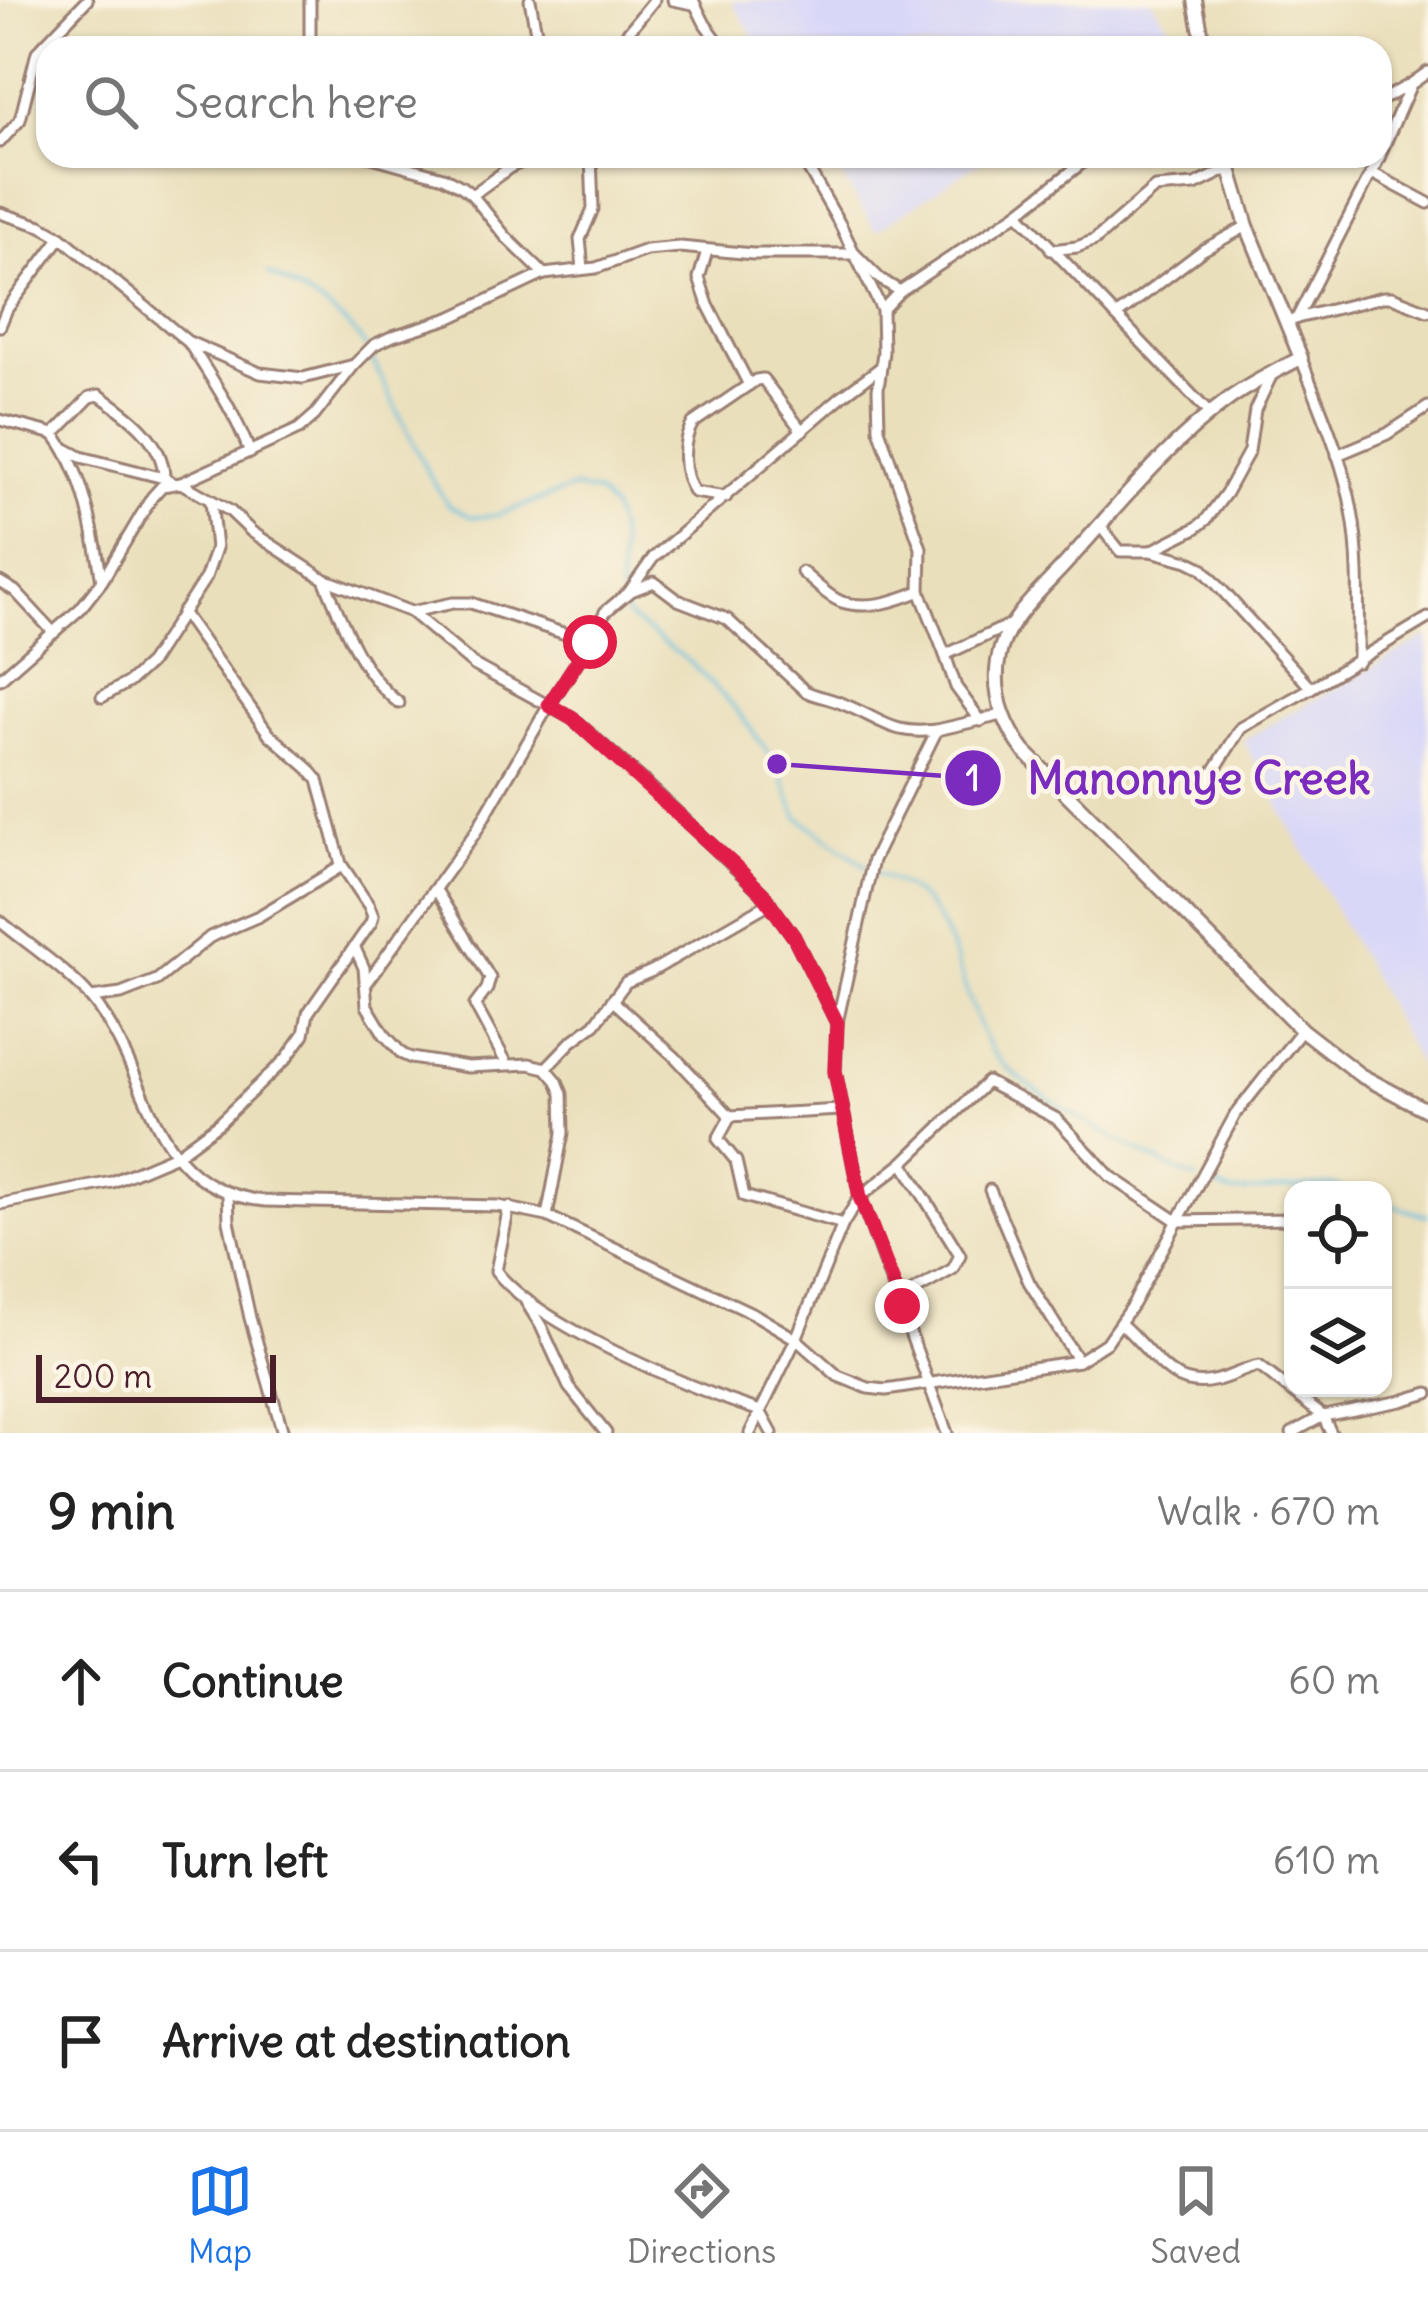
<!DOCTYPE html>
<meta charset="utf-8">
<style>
:root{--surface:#fff;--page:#f6f6f6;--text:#222;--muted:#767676;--line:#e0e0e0;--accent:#1a73e8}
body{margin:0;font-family:Delius,sans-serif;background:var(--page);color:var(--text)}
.controls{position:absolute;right:36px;bottom:36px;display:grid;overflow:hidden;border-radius:24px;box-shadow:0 3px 9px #0004}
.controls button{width:108px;height:108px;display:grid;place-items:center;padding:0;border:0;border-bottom:3px solid var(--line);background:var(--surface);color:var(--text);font:60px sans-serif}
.scale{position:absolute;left:36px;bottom:30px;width:240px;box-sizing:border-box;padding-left:12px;border:6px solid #4a1f2b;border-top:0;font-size:33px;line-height:42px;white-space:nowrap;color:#4a1f2b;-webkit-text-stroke:9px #fcf5e5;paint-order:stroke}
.stop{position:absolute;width:36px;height:36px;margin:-27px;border:9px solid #e11d48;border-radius:50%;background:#fff}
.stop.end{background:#e11d48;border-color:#fff;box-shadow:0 3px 12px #0008}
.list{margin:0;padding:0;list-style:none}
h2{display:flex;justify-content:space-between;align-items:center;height:156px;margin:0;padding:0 48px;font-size:51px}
h2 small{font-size:39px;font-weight:400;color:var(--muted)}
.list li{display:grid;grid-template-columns:78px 1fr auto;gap:36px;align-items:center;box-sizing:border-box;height:180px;padding:0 48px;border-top:3px solid var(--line)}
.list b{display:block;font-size:45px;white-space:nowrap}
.list em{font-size:39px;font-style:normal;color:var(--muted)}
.icon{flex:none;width:66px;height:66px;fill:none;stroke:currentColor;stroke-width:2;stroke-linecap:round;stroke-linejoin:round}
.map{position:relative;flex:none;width:1428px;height:1433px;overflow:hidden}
.search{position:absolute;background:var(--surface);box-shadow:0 3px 9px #0004;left:36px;right:36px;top:36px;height:132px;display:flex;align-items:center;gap:30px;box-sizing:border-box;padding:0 42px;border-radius:36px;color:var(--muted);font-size:45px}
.sheet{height:696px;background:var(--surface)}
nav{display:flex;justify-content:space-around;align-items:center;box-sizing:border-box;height:168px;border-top:3px solid var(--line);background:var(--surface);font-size:33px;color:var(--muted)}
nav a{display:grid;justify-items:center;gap:6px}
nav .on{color:var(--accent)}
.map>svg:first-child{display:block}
</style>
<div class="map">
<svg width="1428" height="1433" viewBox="0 0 1428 1433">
<rect width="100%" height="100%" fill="#fcf5e5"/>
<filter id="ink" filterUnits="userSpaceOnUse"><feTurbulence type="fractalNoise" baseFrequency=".00833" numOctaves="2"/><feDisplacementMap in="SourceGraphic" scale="24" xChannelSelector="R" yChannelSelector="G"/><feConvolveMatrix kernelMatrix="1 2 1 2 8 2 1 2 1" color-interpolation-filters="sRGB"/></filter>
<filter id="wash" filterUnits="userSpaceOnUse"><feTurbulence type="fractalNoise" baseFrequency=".004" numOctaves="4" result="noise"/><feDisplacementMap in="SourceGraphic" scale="48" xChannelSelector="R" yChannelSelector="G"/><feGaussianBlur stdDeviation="2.7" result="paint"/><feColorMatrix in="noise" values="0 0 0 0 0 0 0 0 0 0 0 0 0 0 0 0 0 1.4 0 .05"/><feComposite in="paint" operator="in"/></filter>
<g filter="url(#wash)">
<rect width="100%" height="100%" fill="#eadfbb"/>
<!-- built -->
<g fill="#d8d7f8">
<polygon points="1151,0 1177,37 1160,48 761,48 731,1"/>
<polygon points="828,156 989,156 876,231"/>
<polygon points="1428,636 1428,1081 1243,740"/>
</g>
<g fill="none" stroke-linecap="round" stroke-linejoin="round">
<!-- stream -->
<g stroke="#61bddf" stroke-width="3">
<path d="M268 273C303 293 343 313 366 347"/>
<polyline points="370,355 428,473 448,505 471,517 494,516 574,488 597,493 613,510 620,541 620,594"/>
<polyline points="622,603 628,617 691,663 736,709 777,764 797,816 867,867"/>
<path d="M875 872C890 880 912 888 923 900 961 942 963 1005 993 1052 1018 1089 1152 1162 1196 1179"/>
<polyline points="1205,1182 1232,1193 1332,1185 1346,1190"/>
<polyline points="1383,1203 1428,1216"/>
</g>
</g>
</g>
<g filter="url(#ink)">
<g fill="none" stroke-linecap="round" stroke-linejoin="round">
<defs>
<g id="minor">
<polyline points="310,0 310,48"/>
<polyline points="530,0 539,48"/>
<polyline points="673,0 693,4"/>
<polyline points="693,0 705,24 723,48"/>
<polyline points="620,48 625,36 654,0"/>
<polyline points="1380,101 1411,84"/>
<polyline points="0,142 20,120 37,52 87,0"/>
<polyline points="1380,155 1411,84 1428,72"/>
<polyline points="368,156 443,177 462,187 472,195 506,237 544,274"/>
<polyline points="801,156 841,226 882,310 883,352 878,389 879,429 921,548 920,591 945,655 1013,623"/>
<polyline points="1372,173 1428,203"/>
<polyline points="472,195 509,168 536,156"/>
<polyline points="0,213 41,226 61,237 187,341 260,373 303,378 354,365"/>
<polyline points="1018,213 1210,414"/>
<polyline points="1051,250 1077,247 1095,240 1155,188 1195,185 1228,169"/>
<polyline points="707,251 699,278 708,305 749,385"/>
<polyline points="583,269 580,239 593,209 591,156"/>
<polyline points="882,310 900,291 1018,213 1091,156"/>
<polyline points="1116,316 1203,250 1247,226"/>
<polyline points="1297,318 1383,297 1392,297 1428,311"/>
<polyline points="1287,323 1297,318 1380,156"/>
<polyline points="0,326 7,309 61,237"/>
<path d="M189 343C212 379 235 412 250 453"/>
<path d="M1301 358C1320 408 1343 458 1352 511 1361 560 1358 612 1358 662"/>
<path d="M0 420 54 434 90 397 99 395C127 414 164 440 164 478L173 483"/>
<path d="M54 434C84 471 94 534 102 581"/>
<polyline points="66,449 81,457 164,478"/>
<polyline points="1337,455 1387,434 1428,407"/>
<polyline points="181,483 230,511 252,532 324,579 411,612 474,665 573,719 646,783 763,894 794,937 837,1023"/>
<path d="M726 497 694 492C682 473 681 442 693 423L756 380 763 379 802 431"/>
<polyline points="1100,526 1120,551 1151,551 1188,561 1202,568 1311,688 1428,618"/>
<polyline points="1151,551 1196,528 1206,520 1226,493 1249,451 1255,410 1273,372"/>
<path d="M802 572C814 582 828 597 842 602 869 610 896 601 920 591"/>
<path d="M324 579C343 624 360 673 399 703"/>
<polyline points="0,582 15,591 54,633"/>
<path d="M631 591 654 582 678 600 727 619 805 691C817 697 830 698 843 704 882 719 891 736 937 730"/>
<polyline points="411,612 453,603 471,603 590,642"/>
<polyline points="945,655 956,687 981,721"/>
<polyline points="0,679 80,609 102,581 152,497 162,486 181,483 299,429 315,415 354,365 374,345 393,336 450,318 544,274 596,268 646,250 680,247 753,254 855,254 880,279 900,291"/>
<polyline points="102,697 129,682 150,663 206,577 216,548 211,501"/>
<polyline points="1207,782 1241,728 1311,688"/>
<polyline points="436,890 490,978 487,989 475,1005 507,1064"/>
<path d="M0 921C32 948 73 973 98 1007 153 1081 149 1189 265 1201L498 1206 547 1216 754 1314 796 1339 838 1376 868 1388 886 1390 1078 1361 1106 1343 1133 1304 1235 1115 1302 1030"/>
<polyline points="355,948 364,968 367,1006 384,1034 402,1054 411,1058 468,1067 529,1064 546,1068 557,1081 562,1094 563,1133 547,1216"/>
<polyline points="366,984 475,833 549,705 590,642 605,612 629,592 653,558 842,396 881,367"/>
<polyline points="91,998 121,994 157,980 210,937 259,916 342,866"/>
<polyline points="612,1000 675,1057 728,1114 729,1119 718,1139 736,1161 744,1196 843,1224"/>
<polyline points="546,1068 571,1042 595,1024 626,982 652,971 770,903"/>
<polyline points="729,1116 841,1110"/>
<polyline points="990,1190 1029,1282 1078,1361"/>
<polyline points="228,1193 229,1221 250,1318 283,1433"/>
<polyline points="0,1204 112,1182 176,1155 195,1141 219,1123 286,1059 304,1034 308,1013 371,923 373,916 369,906 341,864 318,780 308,768 269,734 182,612"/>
<path d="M509 1207 496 1271C538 1326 693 1389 760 1411L772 1433"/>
<polyline points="900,1299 953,1269 960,1255 903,1163"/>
<polyline points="525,1300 541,1326 569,1387 606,1433"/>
<path d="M1121 1324C1151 1349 1169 1391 1213 1381 1229 1378 1243 1369 1259 1366L1323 1416 1331 1433"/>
<polyline points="750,1433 796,1339 843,1224 860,1197 903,1163 987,1082 1057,1119 1110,1176 1177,1221 1293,1219"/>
<polyline points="947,1433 860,1197 835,1071 837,1023 873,860 937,730 1002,715"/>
<polyline points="1292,1433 1323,1416 1401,1401 1428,1393"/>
</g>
<g id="tertiary">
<polyline points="1195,0 1204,48"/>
<path d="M1226 156 1247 226 1301 358C1276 371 1251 383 1229 399 1168 443 1118 506 1068 561 1045 587 1012 614 1001 648 990 686 1001 720 1024 751L1302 1030 1360 1075 1428 1111"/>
</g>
</defs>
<!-- minor casing -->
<use href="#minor" stroke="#9a7f73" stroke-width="15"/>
<!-- tertiary casing -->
<use href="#tertiary" stroke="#9a7f73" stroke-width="18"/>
<!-- minor -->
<use href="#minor" stroke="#fff" stroke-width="9"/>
<!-- tertiary -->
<use href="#tertiary" stroke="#fff" stroke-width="12"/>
</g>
</g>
<g fill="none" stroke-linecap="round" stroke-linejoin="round" filter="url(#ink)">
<!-- route -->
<polyline stroke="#e11d48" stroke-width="15" points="590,642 549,705 573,719 737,868 763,894 794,937 837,1023 835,1071 860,1197 902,1306"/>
</g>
<!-- callouts -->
<path fill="none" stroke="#7b2cbf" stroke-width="4.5" d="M777 764L973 778"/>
<g fill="#7b2cbf" stroke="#fcf5e5" stroke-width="4.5">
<circle cx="777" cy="764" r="12"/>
<circle cx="973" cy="778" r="30"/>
</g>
<g font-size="36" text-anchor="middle" font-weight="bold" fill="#fff">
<text x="973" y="791">1</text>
</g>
<g font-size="45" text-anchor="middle" font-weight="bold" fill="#7b2cbf" stroke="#fcf5e5" stroke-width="9" stroke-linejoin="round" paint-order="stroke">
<text x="1199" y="794">Manonnye Creek</text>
</g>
</svg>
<div class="controls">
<button><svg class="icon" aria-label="locate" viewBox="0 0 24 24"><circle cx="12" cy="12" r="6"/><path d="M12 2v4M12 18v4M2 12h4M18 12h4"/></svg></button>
<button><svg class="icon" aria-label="layers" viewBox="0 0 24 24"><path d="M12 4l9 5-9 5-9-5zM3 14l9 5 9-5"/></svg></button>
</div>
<div class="scale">200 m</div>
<div class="stop" style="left:590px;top:642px"></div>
<div class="stop end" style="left:902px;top:1306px"></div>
<div class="search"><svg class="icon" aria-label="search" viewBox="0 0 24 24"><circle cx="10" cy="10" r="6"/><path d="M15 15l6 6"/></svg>Search here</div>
</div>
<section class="sheet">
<h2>9 min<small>Walk · 670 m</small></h2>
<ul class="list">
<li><svg class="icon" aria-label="ahead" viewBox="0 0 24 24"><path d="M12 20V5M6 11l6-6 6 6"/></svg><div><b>Continue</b></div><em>60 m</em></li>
<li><svg class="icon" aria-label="left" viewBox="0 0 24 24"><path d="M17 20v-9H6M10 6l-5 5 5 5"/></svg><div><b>Turn left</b></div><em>610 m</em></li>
<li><svg class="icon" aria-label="arrive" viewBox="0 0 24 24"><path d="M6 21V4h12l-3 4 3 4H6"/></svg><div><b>Arrive at destination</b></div></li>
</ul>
</section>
<nav>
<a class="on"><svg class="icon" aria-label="map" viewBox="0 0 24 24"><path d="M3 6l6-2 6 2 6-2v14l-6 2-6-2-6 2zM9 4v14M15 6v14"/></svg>Map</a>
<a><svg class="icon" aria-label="directions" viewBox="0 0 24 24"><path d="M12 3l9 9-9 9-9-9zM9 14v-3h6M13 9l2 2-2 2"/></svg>Directions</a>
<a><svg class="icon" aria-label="saved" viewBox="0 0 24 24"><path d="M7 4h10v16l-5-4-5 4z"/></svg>Saved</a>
</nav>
